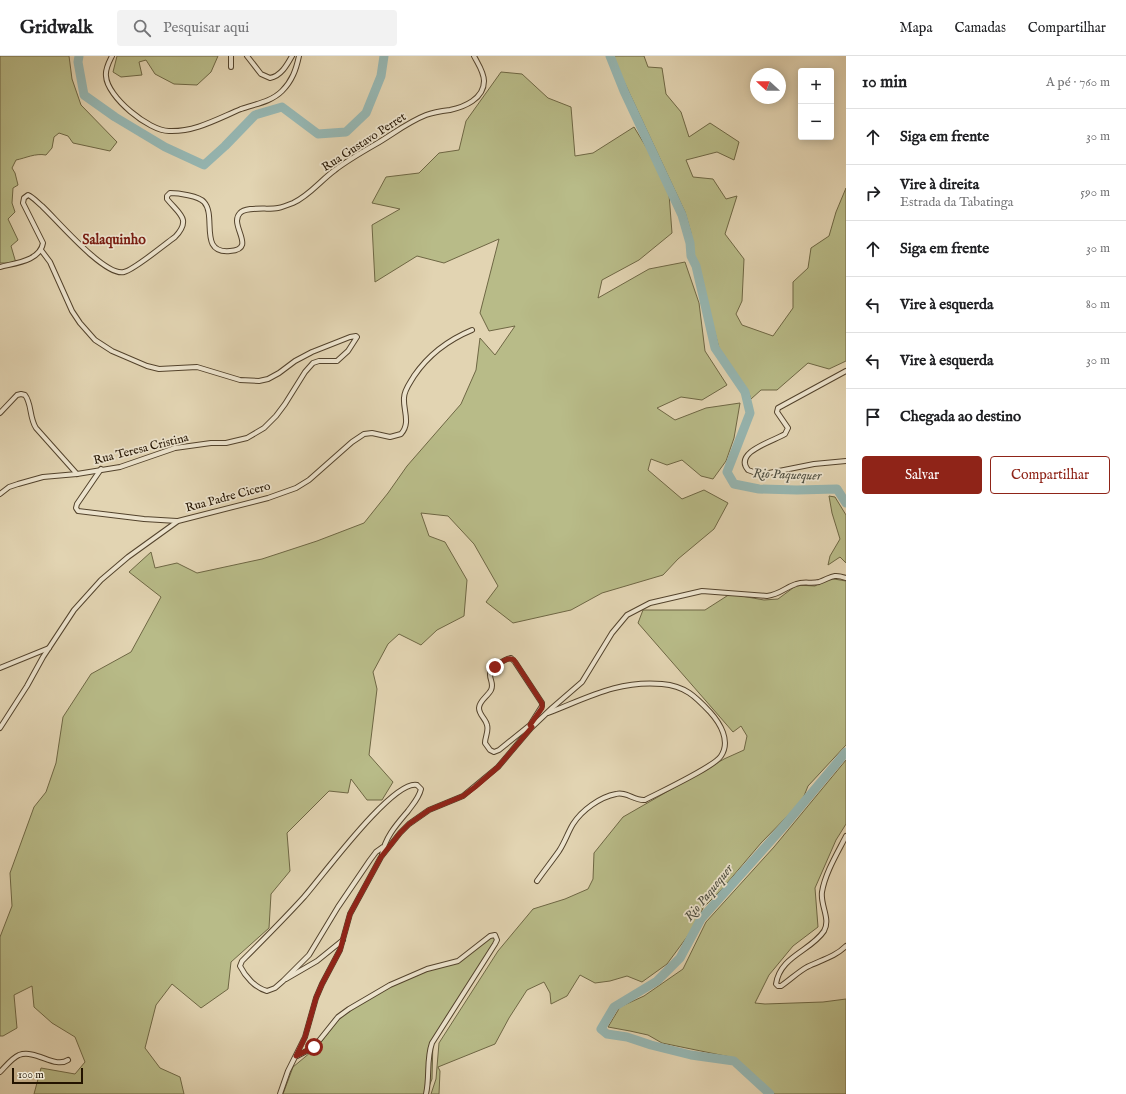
<!DOCTYPE html>
<html lang="pt">
<meta charset="utf-8">
<style>
:root{--surface:#fff;--page:#f2f2f2;--text:#202124;--muted:#757577;--line:#e0e0e0;--accent:#8f2418}
body{margin:0;font-family:"IM FELL English",serif;background:var(--page);color:var(--text)}
.controls{position:absolute;right:12px;top:12px;display:grid;overflow:hidden;border-radius:4px;box-shadow:0 2px 10px #0003}
.controls button{width:36px;height:36px;display:grid;place-items:center;padding:0;border:0;border-bottom:1px solid var(--line);background:var(--surface);color:var(--text);font:20px sans-serif}
.compass{position:absolute;left:750px;top:12px;width:36px;height:36px;border-radius:50%;background:var(--surface);box-shadow:0 2px 10px #0003;rotate:291deg}
.scale{position:absolute;left:12px;bottom:10px;width:71px;box-sizing:border-box;padding-left:4px;border:2px solid #231300;border-top:0;font-size:11px;line-height:14px;white-space:nowrap;color:#231300;-webkit-text-stroke:3px #ece3cd;paint-order:stroke}
.stop{position:absolute;width:12px;height:12px;margin:-9px;border:3px solid #8f2418;border-radius:50%;background:#fff}
.stop.end{background:#8f2418;border-color:#fff;box-shadow:0 1px 4px #0008}
.list{margin:0;padding:0;list-style:none}
h2{display:flex;justify-content:space-between;align-items:center;height:52px;margin:0;padding:0 16px;font-size:17px}
h2 small{font-size:13px;font-weight:400;color:var(--muted)}
.list li{display:grid;grid-template-columns:26px 1fr auto;gap:12px;align-items:center;box-sizing:border-box;height:56px;padding:0 16px;border-top:1px solid var(--line)}
.list b{display:block;font-size:15px;white-space:nowrap}
.list p{margin:0;font-size:13px;white-space:nowrap;color:var(--muted)}
.list em{font-size:13px;font-style:normal;color:var(--muted)}
.actions{display:flex;gap:8px;padding:12px 16px}
.actions a{flex:1;padding:9px 0;border:1px solid var(--accent);border-radius:4px;text-align:center;font-size:14px;color:var(--accent)}
.actions .main{background:var(--accent);color:#fff}
.icon{flex:none;width:22px;height:22px;fill:none;stroke:currentColor;stroke-width:2;stroke-linecap:round;stroke-linejoin:round}
.map{position:relative;flex:none;width:846px;height:1038px;overflow:hidden}
header{display:flex;align-items:center;gap:24px;box-sizing:border-box;height:56px;padding:0 20px;background:var(--surface);border-bottom:1px solid var(--line)}
header strong{font-size:19px}
nav{display:flex;gap:22px;margin-inline-start:auto;font-size:14px}
.search{width:280px;height:36px;background:var(--page);display:flex;align-items:center;gap:10px;box-sizing:border-box;padding:0 14px;border-radius:4px;color:var(--muted);font-size:15px}
main{display:flex}
aside{flex:1;background:var(--surface)}
.map>svg:first-child{display:block}
</style>
<header>
<strong>Gridwalk</strong>
<div class="search"><svg class="icon" aria-label="search" viewBox="0 0 24 24"><circle cx="10" cy="10" r="6"/><path d="M15 15l6 6"/></svg>Pesquisar aqui</div>
<nav><a>Mapa</a><a>Camadas</a><a>Compartilhar</a></nav>
</header>
<main>
<div class="map">
<svg width="846" height="1038" viewBox="0 0 846 1038">
<rect width="100%" height="100%" fill="#e2d4b2"/>
<filter id="stains"><feTurbulence type="fractalNoise" baseFrequency=".005" numOctaves="4"/><feColorMatrix values="0 0 0 0 .2 0 0 0 0 .09 0 0 0 0 .02 0 0 0 .5 -.17"/></filter>
<radialGradient id="worn" r=".72"><stop offset=".6" stop-color="#630" stop-opacity="0"/><stop offset="1" stop-color="#630" stop-opacity=".3"/></radialGradient>
<!-- green -->
<g fill="#b8bb88" stroke="#6e6744">
<path d="M0 0H69L72 23 81 49 117 86 110 95 73 87 68 80 59 77 54 81 52 92 46 99C35 97 26 102 16 104L12 112 15 117 18 129 13 132 12 147 15 156 8 163 18 184 11 190 16 207H0Z"/>
<polygon points="117,0 218,0 211,16 197,29 174,28 155,18 146,4 139,6 142,19 121,21 113,16"/>
<polygon points="612,0 644,0 648,11 662,12 666,38 681,56 689,81 710,67 739,86 734,104 717,96 686,104 693,121 713,123 726,143 737,140 725,178 744,203 742,245 736,258 742,269 773,280 793,252 793,226 808,212 811,192 829,180 836,156 846,132 846,305 829,313 808,307 777,334 761,334 751,343 748,335 719,292 694,198 691,177 685,156"/>
<polygon points="501,16 522,18 548,42 571,51 575,100 593,97 634,71 651,99 669,138 672,177 639,204 602,224 598,242 649,213 685,206 699,247 705,295 727,329 702,344 681,341 657,352 675,364 706,352 740,347 734,382 726,405 713,423 701,420 682,404 667,409 651,403 648,414 682,443 704,434 728,447 714,473 678,503 663,519 602,537 571,554 513,567 486,546 498,530 474,488 448,460 421,457 429,480 445,486 467,524 464,560 437,574 421,589 399,578 388,588 373,616 377,633 369,699 393,726 382,744 367,744 351,723 348,737 329,735 287,777 290,815 271,838 269,872 231,906 228,933 201,952 172,928 156,949 145,992 160,1012 180,1021 184,1038 34,1038 41,1012 75,1018 85,1006 75,981 52,967 34,951 32,930 14,939 17,972 3,980 0,980 0,881 12,850 10,817 34,751 46,736 56,707 63,661 91,618 131,596 161,541 129,516 151,496 155,512 177,507 197,517 262,503 317,485 364,467 388,437 407,410 461,348 476,314 480,282 495,299 515,270 489,275 480,257 499,183 444,207 417,200 375,226 372,169 400,153 372,147 386,121 419,117 439,97 459,94 466,65"/>
<polygon points="829,440 835,441 846,459 846,507 840,501 828,509 830,500 840,483 832,457"/>
<polygon points="828,522 846,525 846,689 808,730 802,745 761,787 722,833 703,852 695,870 667,908 642,926 627,920 610,925 595,927 580,919 567,940 551,948 550,937 544,926 527,934 509,962 495,988 438,1011 440,1015 439,1038 431,1038 436,1023 439,987 498,895 533,853 565,843 588,833 593,823 594,797 623,761 724,703 744,694 747,680 741,670 733,676 638,567 643,554 705,554 730,538 764,544 778,543 797,529 815,530"/>
<polygon points="846,704 846,768 836,784 815,832 818,871 793,890 769,919 755,947 765,948 823,946 846,943 846,1038 775,1038 735,1002 662,987 648,979 630,975 608,971 620,951 644,940 683,913 706,866 774,791"/>
<polygon points="495,878 498,883 433,983 432,1023 426,1038 283,1038 293,1011 317,991 344,957 388,931 441,908 461,904"/>
</g>
<g fill="none" stroke-linecap="round" stroke-linejoin="round">
<!-- river -->
<g stroke="#96b7b3" stroke-width="9">
<polyline points="79,0 78,6 84,39 115,61 165,91 204,109 225,90 255,59 282,51 318,78 346,76 366,57 381,20 384,0"/>
<polyline points="610,0 624,35 682,159 690,187 691,200 696,210 715,292 745,336 750,357 727,416 734,428 759,433 797,434 837,433 846,447"/>
<polyline points="770,1038 734,1005 691,999 651,989 627,981 607,978 601,973 614,951 657,925 680,902 701,863 784,770 846,696"/>
</g>
<defs>
<g id="minor">
<path d="M112 0C109 6 105 13 106 20 107 41 149 75 169 75 195 76 217 63 241 53 255 48 271 46 282 35 292 25 296 14 299 0"/>
<path d="M247 0 261 18 270 22C281 20 287 9 292 0"/>
<polyline points="231,11 231,0"/>
<path d="M0 211C15 207 40 205 43 187L23 147 24 142 28 139C33 141 37 146 42 150 57 164 105 221 124 216 134 214 165 188 175 181 192 163 179 158 167 143V140L170 137C178 137 199 140 204 146 217 160 198 198 230 195 258 193 228 169 240 157 246 150 269 154 278 152 283 151 288 149 293 147 309 140 321 124 335 114 348 104 362 96 376 88 393 78 408 66 426 59 434 56 442 55 450 54 464 51 484 43 484 25 484 16 478 8 474 0"/>
<path d="M846 315 778 352 777 356 788 372 785 378C774 385 733 396 748 414L759 418H764L814 408 846 405"/>
<path d="M0 357 17 339 21 338 25 339C32 348 29 361 36 372L77 418"/>
<polyline points="101,413 77,448 76,452 78,455 144,463 177,465"/>
<polyline points="0,438 9,431 18,428 43,421 77,418 120,411 175,392 211,387 226,387 247,382 264,372 276,360 285,348 305,316 313,307 319,305 337,305 348,295 357,281 356,280 350,281 312,296 295,305 279,317 268,323 259,325 240,324 197,311 159,313 147,310 112,295 95,284 80,267 72,255 50,206 41,194"/>
<path d="M511 602 515 606 542 647V650L530 669 499 694 494 696 490 694 485 687C485 681 489 675 487 669 486 663 479 659 479 652 479 645 488 640 491 634 494 628 490 624 490 619 489 612 505 603 511 602Z"/>
<polyline points="0,612 49,592"/>
<path d="M0 672 27 630 43 601 74 554 101 524 128 501 178 465 268 442 296 432 309 424 352 386 364 378 372 377 390 381 401 378C411 367 403 354 404 342 404 334 410 327 414 320 429 298 448 284 472 274"/>
<path d="M846 780C838 796 825 817 822 836 820 849 831 863 824 875 811 895 780 900 776 928L778 930H781C790 924 798 916 807 911 821 904 835 901 846 890"/>
<path d="M382 799C385 781 397 768 408 755 413 748 419 742 421 733L417 729C393 723 321 822 304 841 284 863 263 884 242 905L240 910C245 920 255 932 267 935L275 932 283 925 309 899 338 851 370 804 376 796 383 791"/>
<path d="M537 825C544 815 552 805 559 795 565 786 568 776 573 768 582 754 600 741 616 738 626 735 634 745 645 744 660 736 714 711 721 700 731 685 720 667 710 656 695 640 685 630 662 628 618 624 587 642 548 657"/>
<polyline points="286,923 317,905 343,884"/>
<path d="M297 1000 314 991 338 961 349 953 390 929 427 913 458 905 490 880 495 879 497 884 495 888 432 987C426 1004 430 1021 426 1038"/>
<path d="M0 1016C6 1010 12 1002 19 999 36 993 55 1013 68 1004"/>
<path d="M280 1038 288 1015 305 981 316 942 322 928 340 894 350 858 381 801 400 777 409 768 429 754 463 740 498 711 531 672 552 652 582 626 612 577 627 559 650 547 702 535 767 540C781 538 784 532 796 528 804 525 811 528 819 526 831 522 832 517 846 522"/>
</g>
</defs>
<!-- minor casing -->
<use href="#minor" stroke="#53432c" stroke-width="6"/>
<!-- minor -->
<use href="#minor" stroke="#ece3cd" stroke-width="4"/>
</g>
<g fill="none" stroke-linecap="round" stroke-linejoin="round">
<!-- route -->
<path stroke="#8f2418" stroke-width="5" d="M314 991 296 1000 305 981 316 942 322 928 340 894 350 858 381 801 400 777 409 768 429 754 463 740 475 731 498 711 532 671 530 669 542 652V647L514 604C507 600 501 607 495 611"/>
</g>
<g text-anchor="middle" dominant-baseline="central" stroke-width="3.5" stroke-linejoin="round" paint-order="stroke">
<!-- street labels -->
<g font-size="12" fill="#231300" stroke="#ece3cd">
<text transform="translate(364 86) rotate(-33)">Rua Gustavo Perret</text>
<text transform="translate(141 393) rotate(-14)">Rua Teresa Cristina</text>
<text transform="translate(228 441) rotate(-15)">Rua Padre Cicero</text>
</g>
<!-- water labels -->
<g font-size="13" font-style="italic" fill="#4b4c3f" stroke="#ece3cd">
<text transform="translate(787 419) rotate(2)">Rio Paquequer</text>
<text transform="translate(709 837) rotate(-51)">Rio Paquequer</text>
</g>
<!-- quarter labels -->
<g font-size="14" font-weight="bold" fill="#7a1f14" stroke="#ece3cd">
<text x="114" y="184">Salaquinho</text>
</g>
</g>
<rect width="100%" height="100%" filter="url(#stains)"/>
<rect width="100%" height="100%" fill="url(#worn)"/>
</svg>
<div class="controls">
<button>+</button>
<button>−</button>
</div>
<svg class="compass" viewBox="-18 -18 36 36"><path d="M0-13l5 13h-10z" fill="#e53935"/><path d="M0 13l5-13h-10z" fill="#757577"/></svg>
<div class="scale">100 m</div>
<div class="stop" style="left:314px;top:991px"></div>
<div class="stop end" style="left:495px;top:611px"></div>
</div>
<aside>
<h2>10 min<small>A pé · 760 m</small></h2>
<ul class="list">
<li><svg class="icon" aria-label="ahead" viewBox="0 0 24 24"><path d="M12 20V5M6 11l6-6 6 6"/></svg><div><b>Siga em frente</b></div><em>30 m</em></li>
<li><svg class="icon" aria-label="right" viewBox="0 0 24 24"><path d="M7 20v-9h11M14 6l5 5-5 5"/></svg><div><b>Vire à direita</b><p>Estrada da Tabatinga</p></div><em>590 m</em></li>
<li><svg class="icon" aria-label="ahead" viewBox="0 0 24 24"><path d="M12 20V5M6 11l6-6 6 6"/></svg><div><b>Siga em frente</b></div><em>30 m</em></li>
<li><svg class="icon" aria-label="left" viewBox="0 0 24 24"><path d="M17 20v-9H6M10 6l-5 5 5 5"/></svg><div><b>Vire à esquerda</b></div><em>80 m</em></li>
<li><svg class="icon" aria-label="left" viewBox="0 0 24 24"><path d="M17 20v-9H6M10 6l-5 5 5 5"/></svg><div><b>Vire à esquerda</b></div><em>30 m</em></li>
<li><svg class="icon" aria-label="arrive" viewBox="0 0 24 24"><path d="M6 21V4h12l-3 4 3 4H6"/></svg><div><b>Chegada ao destino</b></div></li>
</ul>
<div class="actions"><a class="main">Salvar</a><a>Compartilhar</a></div>
</aside>
</main>
